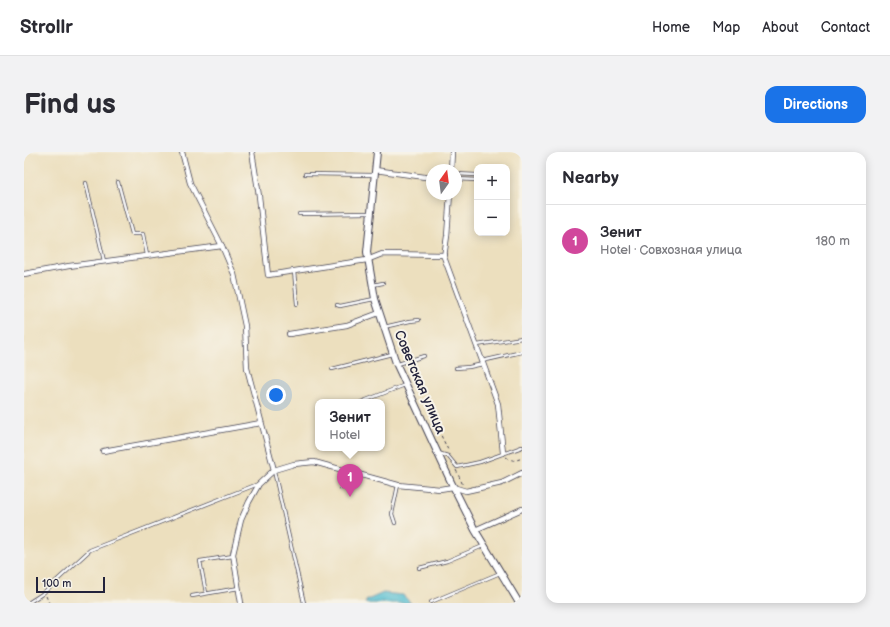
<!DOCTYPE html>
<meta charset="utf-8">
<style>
:root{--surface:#fff;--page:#f2f2f3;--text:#2b2b33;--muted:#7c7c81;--line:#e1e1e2;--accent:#1a73e8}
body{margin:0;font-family:"Balsamiq Sans",sans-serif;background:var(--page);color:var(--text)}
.controls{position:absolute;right:12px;top:12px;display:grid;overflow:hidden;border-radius:8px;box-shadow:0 2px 10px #0003}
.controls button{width:36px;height:36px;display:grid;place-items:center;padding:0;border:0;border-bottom:1px solid var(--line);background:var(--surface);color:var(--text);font:20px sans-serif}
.compass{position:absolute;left:402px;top:12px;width:36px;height:36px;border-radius:50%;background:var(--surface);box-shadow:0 2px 10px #0003;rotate:14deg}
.scale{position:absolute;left:12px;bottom:10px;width:69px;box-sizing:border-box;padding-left:4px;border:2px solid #22223b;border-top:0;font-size:11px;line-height:14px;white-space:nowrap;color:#22223b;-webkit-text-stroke:3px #f7f3e8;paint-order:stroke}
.you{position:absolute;left:252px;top:243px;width:14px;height:14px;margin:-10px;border:3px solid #fff;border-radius:50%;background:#1a73e8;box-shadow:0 0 0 6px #1a73e833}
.badge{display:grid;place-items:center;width:26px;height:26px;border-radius:50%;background:var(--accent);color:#fff;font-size:13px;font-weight:700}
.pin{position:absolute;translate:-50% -33px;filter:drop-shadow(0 1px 2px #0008)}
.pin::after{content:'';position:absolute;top:21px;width:14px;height:12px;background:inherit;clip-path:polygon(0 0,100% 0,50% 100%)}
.popup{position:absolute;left:291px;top:247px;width:70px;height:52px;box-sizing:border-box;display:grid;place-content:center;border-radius:8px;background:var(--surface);filter:drop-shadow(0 1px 3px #0005);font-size:13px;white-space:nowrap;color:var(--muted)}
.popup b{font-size:15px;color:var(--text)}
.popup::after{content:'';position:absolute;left:50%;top:100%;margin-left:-8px;border:8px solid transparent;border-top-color:var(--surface)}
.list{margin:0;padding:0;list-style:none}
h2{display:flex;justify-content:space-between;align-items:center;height:52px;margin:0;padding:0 16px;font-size:17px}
h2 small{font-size:13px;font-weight:400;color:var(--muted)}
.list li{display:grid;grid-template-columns:26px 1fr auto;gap:12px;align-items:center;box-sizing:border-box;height:72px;padding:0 16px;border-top:1px solid var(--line)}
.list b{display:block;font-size:15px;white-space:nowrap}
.list p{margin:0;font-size:13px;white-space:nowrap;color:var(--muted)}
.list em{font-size:13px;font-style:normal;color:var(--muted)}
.map{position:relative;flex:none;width:498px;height:451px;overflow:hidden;border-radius:12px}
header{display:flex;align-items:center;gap:24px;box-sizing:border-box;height:56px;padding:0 20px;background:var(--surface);border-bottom:1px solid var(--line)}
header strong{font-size:19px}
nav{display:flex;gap:22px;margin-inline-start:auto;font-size:14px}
.intro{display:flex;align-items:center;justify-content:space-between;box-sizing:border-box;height:96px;padding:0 24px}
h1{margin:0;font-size:28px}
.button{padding:10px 18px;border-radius:12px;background:var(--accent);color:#fff;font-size:14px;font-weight:700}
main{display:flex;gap:24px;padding:0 24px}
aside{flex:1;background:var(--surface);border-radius:12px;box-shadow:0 2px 10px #0003}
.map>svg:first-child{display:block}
</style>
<header>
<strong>Strollr</strong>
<nav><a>Home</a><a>Map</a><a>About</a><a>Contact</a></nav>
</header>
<div class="intro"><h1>Find us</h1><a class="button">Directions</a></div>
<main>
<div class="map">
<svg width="498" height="451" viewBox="0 0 498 451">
<rect width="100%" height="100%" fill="#f7f3e8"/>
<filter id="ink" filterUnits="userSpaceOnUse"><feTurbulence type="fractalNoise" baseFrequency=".025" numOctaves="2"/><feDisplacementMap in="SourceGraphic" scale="8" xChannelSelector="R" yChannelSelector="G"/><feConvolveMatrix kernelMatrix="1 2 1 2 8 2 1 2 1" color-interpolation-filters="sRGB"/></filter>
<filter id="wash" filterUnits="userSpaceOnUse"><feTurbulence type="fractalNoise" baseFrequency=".012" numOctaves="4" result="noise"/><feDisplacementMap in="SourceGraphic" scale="16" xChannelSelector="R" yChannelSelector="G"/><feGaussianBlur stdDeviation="0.9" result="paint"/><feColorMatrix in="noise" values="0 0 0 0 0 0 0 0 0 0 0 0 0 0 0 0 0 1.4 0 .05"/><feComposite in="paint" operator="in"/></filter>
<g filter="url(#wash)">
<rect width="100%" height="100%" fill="#ecdfbe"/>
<!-- water -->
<polygon fill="#53bdd0" stroke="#3a7086" points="359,441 379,443 387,451 341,451 343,448"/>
</g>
<g filter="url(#ink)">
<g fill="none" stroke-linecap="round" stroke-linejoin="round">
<defs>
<g id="service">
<polyline points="281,22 350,23"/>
<polyline points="432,22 453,23"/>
<polyline points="432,27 453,28"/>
<polyline points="94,30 108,82 119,82 123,103"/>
<polyline points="62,31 80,109"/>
<polyline points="275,62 346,61"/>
<polyline points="270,119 273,152"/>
<polyline points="349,133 359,131"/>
<polyline points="313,153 316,154 350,147"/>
<polyline points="360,175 386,169 395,168"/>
<polyline points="453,193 498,186"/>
<polyline points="458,209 498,200"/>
<polyline points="374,212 400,204"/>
<polyline points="432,216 445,215 459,212"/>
<polyline points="308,217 368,202"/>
<polyline points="337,250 381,233"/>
<polyline points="414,301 424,304 433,315 456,310 498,295"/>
<polyline points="250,319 280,451"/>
<polyline points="317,336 321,319"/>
<polyline points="371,371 368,362 374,333"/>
<polyline points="395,416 423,409 459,394"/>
<polyline points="182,441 176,409 209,404"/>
<polyline points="168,444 215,436"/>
<polyline points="407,450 476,421"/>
<polyline points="4,451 18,442 66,398 234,332"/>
</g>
<g id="minor">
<polyline points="158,0 166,31 198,94"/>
<polyline points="228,0 235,44 244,123 343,108 358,102 421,103"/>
<polyline points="351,18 408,26"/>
<polyline points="427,18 428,0"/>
<polyline points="426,42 423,84 420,105 474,252 479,301"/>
<polyline points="0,122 45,114 198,94 210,122 221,174 223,216 250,318"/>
<polyline points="265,182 323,173 355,161"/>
<polyline points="79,299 237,271"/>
<polyline points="451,378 498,357"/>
<polyline points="217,451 209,402 217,368 225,350 235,332 250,318 270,312 290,310 374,333 416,337 429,335 442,339 478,331 498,321"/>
</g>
<polyline id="tertiary" points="353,0 343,100 351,147 372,211 427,330 451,378 495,451"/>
</defs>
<!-- service casing -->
<use href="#service" stroke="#403e4f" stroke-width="4"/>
<!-- minor casing -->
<use href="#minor" stroke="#403e4f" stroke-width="6"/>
<!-- tertiary casing -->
<use href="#tertiary" stroke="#403e4f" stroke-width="8"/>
<!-- path -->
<g stroke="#403e4f" stroke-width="1" stroke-dasharray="3 3" stroke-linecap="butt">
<polyline points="412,273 425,300"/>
<path d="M482 305C487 309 492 309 498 306"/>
<polyline points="432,318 439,333"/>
<polyline points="22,444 25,451"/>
</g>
<!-- service -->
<use href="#service" stroke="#fff" stroke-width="2.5"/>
<!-- minor -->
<use href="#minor" stroke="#fff" stroke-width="4.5"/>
<!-- tertiary -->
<use href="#tertiary" stroke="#fff" stroke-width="6"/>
</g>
</g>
<g text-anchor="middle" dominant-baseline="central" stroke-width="4" stroke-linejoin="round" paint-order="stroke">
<!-- street labels -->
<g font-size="14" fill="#22223b" stroke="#f7f3e8">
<text transform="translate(396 230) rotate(67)">Советская улица</text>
</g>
</g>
</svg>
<div class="controls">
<button>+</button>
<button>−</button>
</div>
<svg class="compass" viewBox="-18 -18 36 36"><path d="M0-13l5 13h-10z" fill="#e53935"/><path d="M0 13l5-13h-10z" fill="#7c7c81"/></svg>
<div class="scale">100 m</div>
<div class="you"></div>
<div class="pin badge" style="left:326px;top:345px;background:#d1479c">1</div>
<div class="popup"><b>Зенит</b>Hotel</div>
</div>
<aside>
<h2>Nearby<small></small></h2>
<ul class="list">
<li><span class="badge" style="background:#d1479c">1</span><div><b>Зенит</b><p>Hotel · Совхозная улица</p></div><em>180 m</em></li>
</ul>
</aside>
</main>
